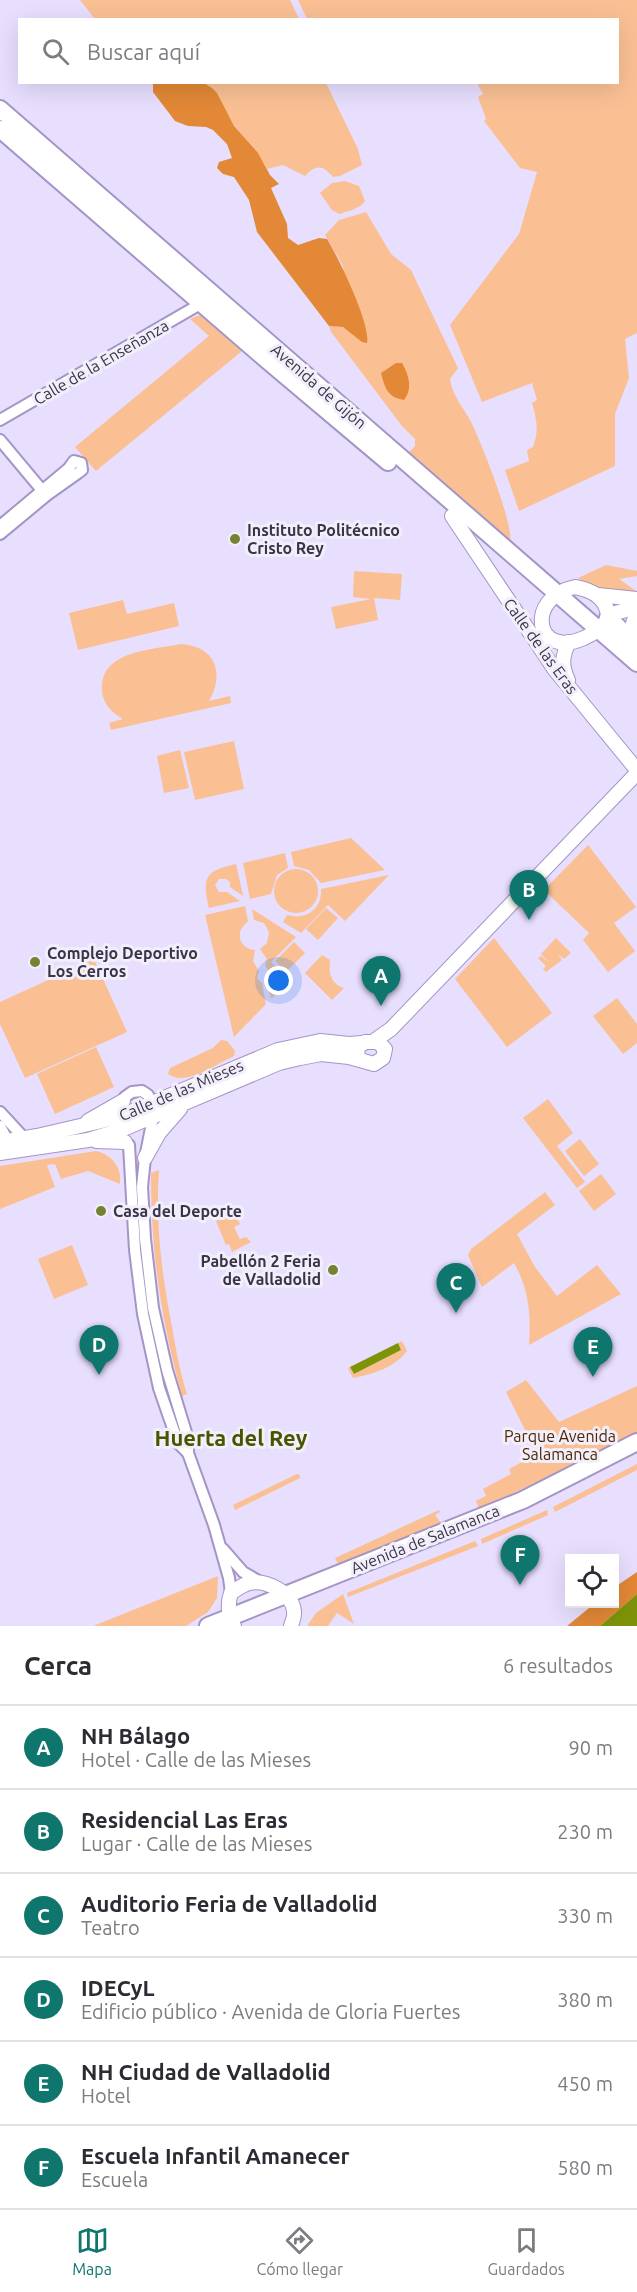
<!DOCTYPE html>
<html lang="es">
<meta charset="utf-8">
<style>
:root{--surface:#fff;--page:#f2f2f3;--text:#2b2b33;--muted:#7c7c81;--line:#e1e1e2;--accent:#0f766e}
body{margin:0;font-family:Ubuntu,sans-serif;background:var(--page);color:var(--text)}
.controls{position:absolute;right:18px;bottom:18px;display:grid;overflow:hidden;border-radius:0px;box-shadow:0 6px 24px #0002}
.controls button{width:54px;height:54px;display:grid;place-items:center;padding:0;border:0;border-bottom:2px solid var(--line);background:var(--surface);color:var(--text);font:30px sans-serif}
.you{position:absolute;left:279px;top:981px;width:21px;height:21px;margin:-15px;border:4px solid #fff;border-radius:50%;background:#1a73e8;box-shadow:0 0 0 9px #1a73e833}
.badge{display:grid;place-items:center;width:39px;height:39px;border-radius:50%;background:var(--accent);color:#fff;font-size:20px;font-weight:700}
.pin{position:absolute;translate:-50% -50px;filter:drop-shadow(0 2px 3px #0008)}
.pin::after{content:'';position:absolute;top:32px;width:21px;height:18px;background:inherit;clip-path:polygon(0 0,100% 0,50% 100%)}
.list{margin:0;padding:0;list-style:none}
h2{display:flex;justify-content:space-between;align-items:center;height:78px;margin:0;padding:0 24px;font-size:26px}
h2 small{font-size:20px;font-weight:400;color:var(--muted)}
.list li{display:grid;grid-template-columns:39px 1fr auto;gap:18px;align-items:center;box-sizing:border-box;height:84px;padding:0 24px;border-top:2px solid var(--line)}
.list b{display:block;font-size:22px;white-space:nowrap}
.list p{margin:0;font-size:20px;white-space:nowrap;color:var(--muted)}
.list em{font-size:20px;font-style:normal;color:var(--muted)}
.icon{flex:none;width:33px;height:33px;fill:none;stroke:currentColor;stroke-width:2;stroke-linecap:round;stroke-linejoin:round}
.map{position:relative;flex:none;width:637px;height:1626px;overflow:hidden}
.search{position:absolute;background:var(--surface);box-shadow:0 6px 24px #0002;left:18px;right:18px;top:18px;height:66px;display:flex;align-items:center;gap:15px;box-sizing:border-box;padding:0 21px;border-radius:0px;color:var(--muted);font-size:22px}
.sheet{height:582px;background:var(--surface)}
nav{display:flex;justify-content:space-around;align-items:center;box-sizing:border-box;height:84px;border-top:2px solid var(--line);background:var(--surface);font-size:16px;color:var(--muted)}
nav a{display:grid;justify-items:center;gap:3px}
nav .on{color:var(--accent)}
.map>svg:first-child{display:block}
</style>
<div class="map">
<svg width="637" height="1626" viewBox="0 0 637 1626">
<rect width="100%" height="100%" fill="#e8defe"/>
<!-- green -->
<g fill="#fac094">
<polygon points="80,0 290,0 299,19 95,19"/>
<path d="M298 0H637V333L625 339 629 378 615 414V466L519 511 505 470 529 461 527 450 533 447C539 431 537 420 532 403L537 400 532 383 482 402 450 325 519 234 537 172 520 168 484 121 486 119 478 97 483 94 477 83 618 82V20L307 19Z"/>
<path d="M204 83H326L358 149 362 165 340 176 333 177C323 165 316 164 305 176L283 165 267 169C259 153 246 142 236 128 224 112 221 94 204 83Z"/>
<path d="M345 181 359 186 365 201C360 209 348 211 339 214L332 210 320 193 332 183Z"/>
<path d="M366 212 391 254 411 270 458 368 450 379C452 395 463 407 470 420 480 439 515 527 510 543L409 452 415 446V439L402 426 331 332 329 326 343 327 351 332 343 266 325 235 339 220Z"/>
<polygon points="200,315 242,351 96,471 75,447 209,336 190,319"/>
<path d="M606 565 637 571V576L619 579 636 591 635 594C614 591 596 590 578 578Z"/>
<polygon points="354,571 402,574 400,600 374,598 378,620 336,629 331,607 371,599 353,597"/>
<polygon points="123,600 127,614 174,603 179,626 78,650 69,613"/>
<path d="M181 644C216 646 225 674 209 701L230 696 231 703 111 730 109 723 123 719C112 713 103 704 102 691 99 650 153 650 181 644Z"/>
<polygon points="234,741 244,789 195,800 184,752"/>
<polygon points="180,750 189,788 164,793 157,756"/>
<polygon points="351,838 385,870 321,883 309,870 294,866 291,852"/>
<polygon points="588,845 636,907 614,923 635,951 608,972 583,940 589,933 544,890"/>
<polygon points="285,853 288,868 277,875 271,894 250,899 243,863"/>
<path d="M236 864 243 896 230 887V882L226 879H219L215 885 219 892H227L240 901 209 908C202 877 205 871 236 864Z"/>
<circle cx="296" cy="891" r="22"/>
<path d="M389 875 345 921 328 905 301 933 283 922 287 915C306 920 322 910 321 889Z"/>
<path d="M245 906 248 921 241 929C237 940 243 949 255 950L253 961 259 971 257 978 262 983 266 1004 234 1037 205 915Z"/>
<polygon points="326,908 338,918 318,940 306,929"/>
<polygon points="252,909 296,937 271,962 290,980 271,999 267,983 271,976 265,965 267,959 260,949 267,943 269,932 264,923 254,920"/>
<polygon points="494,938 552,1013 507,1047 455,979"/>
<polygon points="556,938 571,953 564,959 558,954 562,960 546,972 543,969 546,966 538,958 541,956 550,963 541,954"/>
<polygon points="294,942 305,953 286,972 275,961"/>
<path d="M322 955 330 960C329 973 330 983 344 988L332 1000 305 973Z"/>
<polygon points="94,959 127,1032 25,1078 0,1024 0,1002"/>
<polygon points="617,998 637,1024 637,1043 623,1054 593,1016"/>
<path d="M221 1040 227 1041 235 1051 234 1056C216 1064 186 1087 168 1074L170 1068 213 1048Z"/>
<polygon points="96,1047 114,1087 55,1114 37,1074"/>
<polygon points="548,1099 573,1133 557,1146 585,1182 577,1188 523,1118"/>
<polygon points="580,1139 599,1164 584,1176 565,1151"/>
<path d="M96 1151C112 1155 122 1167 120 1184L88 1171 61 1179 55 1164 47 1165 55 1187 0 1209V1166Z"/>
<path d="M159 1170C155 1223 162 1275 172 1327 176 1350 180 1372 187 1394L182 1396C161 1319 151 1254 151 1173Z"/>
<polygon points="601,1174 616,1194 594,1211 579,1191"/>
<path d="M545 1192 555 1205 517 1234 535 1267 557 1296 597 1265 621 1294 529 1345C531 1315 529 1289 514 1263L482 1287 468 1255 471 1249Z"/>
<polygon points="234,1212 240,1224 234,1227 240,1239 246,1237 251,1242 232,1252 229,1244 226,1245 216,1221"/>
<polygon points="72,1245 88,1285 54,1299 38,1259"/>
<path d="M402 1341 407 1351C394 1368 373 1374 353 1378L348 1368 350 1367 354 1374 395 1353 401 1350 398 1343Z"/>
<polygon points="526,1380 559,1422 637,1386 637,1432 591,1457 479,1509 476,1501 486,1496 483,1489 511,1474 509,1469 537,1454 506,1392"/>
<polygon points="637,1464 637,1470 555,1512 553,1507"/>
<polygon points="297,1474 300,1475 300,1478 235,1510 233,1505"/>
<polygon points="439,1510 440,1512 435,1515 442,1524 338,1564 335,1558"/>
<polygon points="547,1510 548,1515 482,1544 481,1539"/>
<polygon points="475,1541 478,1546 348,1597 347,1593"/>
<polygon points="218,1576 217,1598 208,1612 186,1626 93,1626"/>
<polygon points="343,1594 354,1624 337,1613 328,1626 307,1626 316,1613"/>
</g>
<!-- forest -->
<g fill="#e28836">
<path d="M153 83H204L212 88 217 93 234 126 258 153 270 175 279 184 271 188 287 224 288 238 298 245 319 238 327 239C338 257 371 324 367 343L362 342 343 327 329 326 257 232 249 200 234 177 223 174 217 168 219 162 232 158 227 144 213 130 206 127 188 126 175 121 153 92Z"/>
<path d="M396 363H402C409 375 413 389 404 400 387 397 385 388 381 373Z"/>
<polygon points="637,1572 637,1594 600,1626 567,1626 594,1604 614,1604 615,1587"/>
</g>
<!-- water -->
<g fill="#7f9309">
<polygon points="398,1343 401,1350 354,1374 350,1367"/>
<polygon points="637,1594 637,1626 600,1626"/>
</g>
<g fill="none" stroke-linecap="round" stroke-linejoin="round">
<defs>
<g id="minor">
<polyline points="0,420 202,303"/>
<polyline points="0,440 46,495"/>
<polyline points="0,526 69,468 74,461 81,463 82,470 78,473 47,495 0,534"/>
<polyline points="120,1106 125,1097 132,1092 142,1091 148,1095 152,1104 153,1118 145,1158 142,1187 145,1239 153,1308 167,1370 188,1439 188,1453 214,1525 229,1578 231,1593"/>
<polyline points="0,1112 24,1138"/>
<polyline points="0,1126 8,1141"/>
<polyline points="129,1145 135,1250 143,1314 159,1388 178,1443 188,1453"/>
<polyline points="223,1549 243,1572 260,1582"/>
</g>
<g id="major">
<polyline points="452,516 555,670 637,770"/>
<path d="M575 587C592 590 608 598 608 618 602 628 594 634 584 638 534 660 525 597 575 587Z"/>
<polyline points="598,595 637,599"/>
<polyline points="608,615 637,607"/>
<polyline points="630,645 630,633 637,611"/>
<path d="M568 680C561 665 562 656 569 642"/>
<polyline points="374,1041 391,1029 637,773"/>
<polyline points="88,1121 123,1101"/>
<polyline points="96,1141 125,1142"/>
<polyline points="0,1142 37,1136 119,1117 278,1050 320,1041 349,1044 362,1043"/>
<polyline points="0,1153 88,1140 121,1130 279,1063 300,1058 321,1054 349,1057 374,1064 383,1058 385,1049 378,1042 365,1042 357,1048 358,1059"/>
<polyline points="145,1158 159,1133 180,1109"/>
<path d="M234 1626C228 1615 227 1605 231 1593 237 1589 242 1585 249 1583 266 1579 293 1593 294 1612 295 1616 292 1622 291 1626"/>
</g>
<g id="highway">
<polyline points="0,109 637,663"/>
<polyline points="0,129 268,361 388,462"/>
<polyline points="608,618 620,629 637,654"/>
<polyline points="208,1626 523,1500 637,1442"/>
</g>
</defs>
<!-- minor casing -->
<use href="#minor" stroke="#a495c6" stroke-width="14"/>
<!-- major casing -->
<use href="#major" stroke="#a495c6" stroke-width="16"/>
<!-- highway casing -->
<use href="#highway" stroke="#a495c6" stroke-width="20"/>
<!-- minor -->
<use href="#minor" stroke="#fff" stroke-width="10"/>
<!-- major -->
<use href="#major" stroke="#fff" stroke-width="14"/>
<!-- highway -->
<use href="#highway" stroke="#fff" stroke-width="16"/>
</g>
<!-- markers -->
<g fill="#748332" stroke="#f2effa" stroke-width="2">
<circle cx="235" cy="539" r="6"/>
<circle cx="35" cy="962" r="6"/>
<circle cx="101" cy="1211" r="6"/>
<circle cx="333" cy="1270" r="6"/>
</g>
<g text-anchor="middle" dominant-baseline="central" stroke-width="6" stroke-linejoin="round" paint-order="stroke">
<!-- street labels -->
<g font-size="16" fill="#3b3449" stroke="#f2effa">
<text transform="translate(101 362) rotate(-30)">Calle de la Enseñanza</text>
<text transform="translate(319 386) rotate(41)">Avenida de Gijón</text>
<text transform="translate(541 646) rotate(54)">Calle de las Eras</text>
<text transform="translate(181 1090) rotate(-23)">Calle de las Mieses</text>
<text transform="translate(425 1539) rotate(-22)">Avenida de Salamanca</text>
</g>
<!-- poi labels -->
<g font-size="16" font-weight="bold" fill="#3b3449" stroke="#f2effa" text-anchor="start">
<text x="247" y="530">Instituto Politécnico<tspan x="247" dy="18">Cristo Rey</tspan></text>
<text x="47" y="953">Complejo Deportivo<tspan x="47" dy="18">Los Cerros</tspan></text>
<text x="113" y="1211">Casa del Deporte</text>
<text x="321" y="1261" text-anchor="end">Pabellón 2 Feria<tspan x="321" dy="18">de Valladolid</tspan></text>
</g>
<!-- park labels -->
<g font-size="16" fill="#4a2704" stroke="#f2effa">
<text x="560" y="1436">Parque Avenida<tspan x="560" dy="18">Salamanca</tspan></text>
</g>
<!-- district labels -->
<g font-size="22" font-weight="bold" fill="#485400" stroke="#f2effa">
<text x="231" y="1437">Huerta del Rey</text>
</g>
</g>
</svg>
<div class="controls">
<button><svg class="icon" aria-label="locate" viewBox="0 0 24 24"><circle cx="12" cy="12" r="6"/><path d="M12 2v4M12 18v4M2 12h4M18 12h4"/></svg></button>
</div>
<div class="you"></div>
<div class="pin badge" style="left:381px;top:1006px">A</div>
<div class="pin badge" style="left:529px;top:920px">B</div>
<div class="pin badge" style="left:456px;top:1313px">C</div>
<div class="pin badge" style="left:99px;top:1375px">D</div>
<div class="pin badge" style="left:593px;top:1377px">E</div>
<div class="pin badge" style="left:520px;top:1585px">F</div>
<div class="search"><svg class="icon" aria-label="search" viewBox="0 0 24 24"><circle cx="10" cy="10" r="6"/><path d="M15 15l6 6"/></svg>Buscar aquí</div>
</div>
<section class="sheet">
<h2>Cerca<small>6 resultados</small></h2>
<ul class="list">
<li><span class="badge">A</span><div><b>NH Bálago</b><p>Hotel · Calle de las Mieses</p></div><em>90 m</em></li>
<li><span class="badge">B</span><div><b>Residencial Las Eras</b><p>Lugar · Calle de las Mieses</p></div><em>230 m</em></li>
<li><span class="badge">C</span><div><b>Auditorio Feria de Valladolid</b><p>Teatro</p></div><em>330 m</em></li>
<li><span class="badge">D</span><div><b>IDECyL</b><p>Edificio público · Avenida de Gloria Fuertes</p></div><em>380 m</em></li>
<li><span class="badge">E</span><div><b>NH Ciudad de Valladolid</b><p>Hotel</p></div><em>450 m</em></li>
<li><span class="badge">F</span><div><b>Escuela Infantil Amanecer</b><p>Escuela</p></div><em>580 m</em></li>
</ul>
</section>
<nav>
<a class="on"><svg class="icon" aria-label="map" viewBox="0 0 24 24"><path d="M3 6l6-2 6 2 6-2v14l-6 2-6-2-6 2zM9 4v14M15 6v14"/></svg>Mapa</a>
<a><svg class="icon" aria-label="directions" viewBox="0 0 24 24"><path d="M12 3l9 9-9 9-9-9zM9 14v-3h6M13 9l2 2-2 2"/></svg>Cómo llegar</a>
<a><svg class="icon" aria-label="saved" viewBox="0 0 24 24"><path d="M7 4h10v16l-5-4-5 4z"/></svg>Guardados</a>
</nav>
